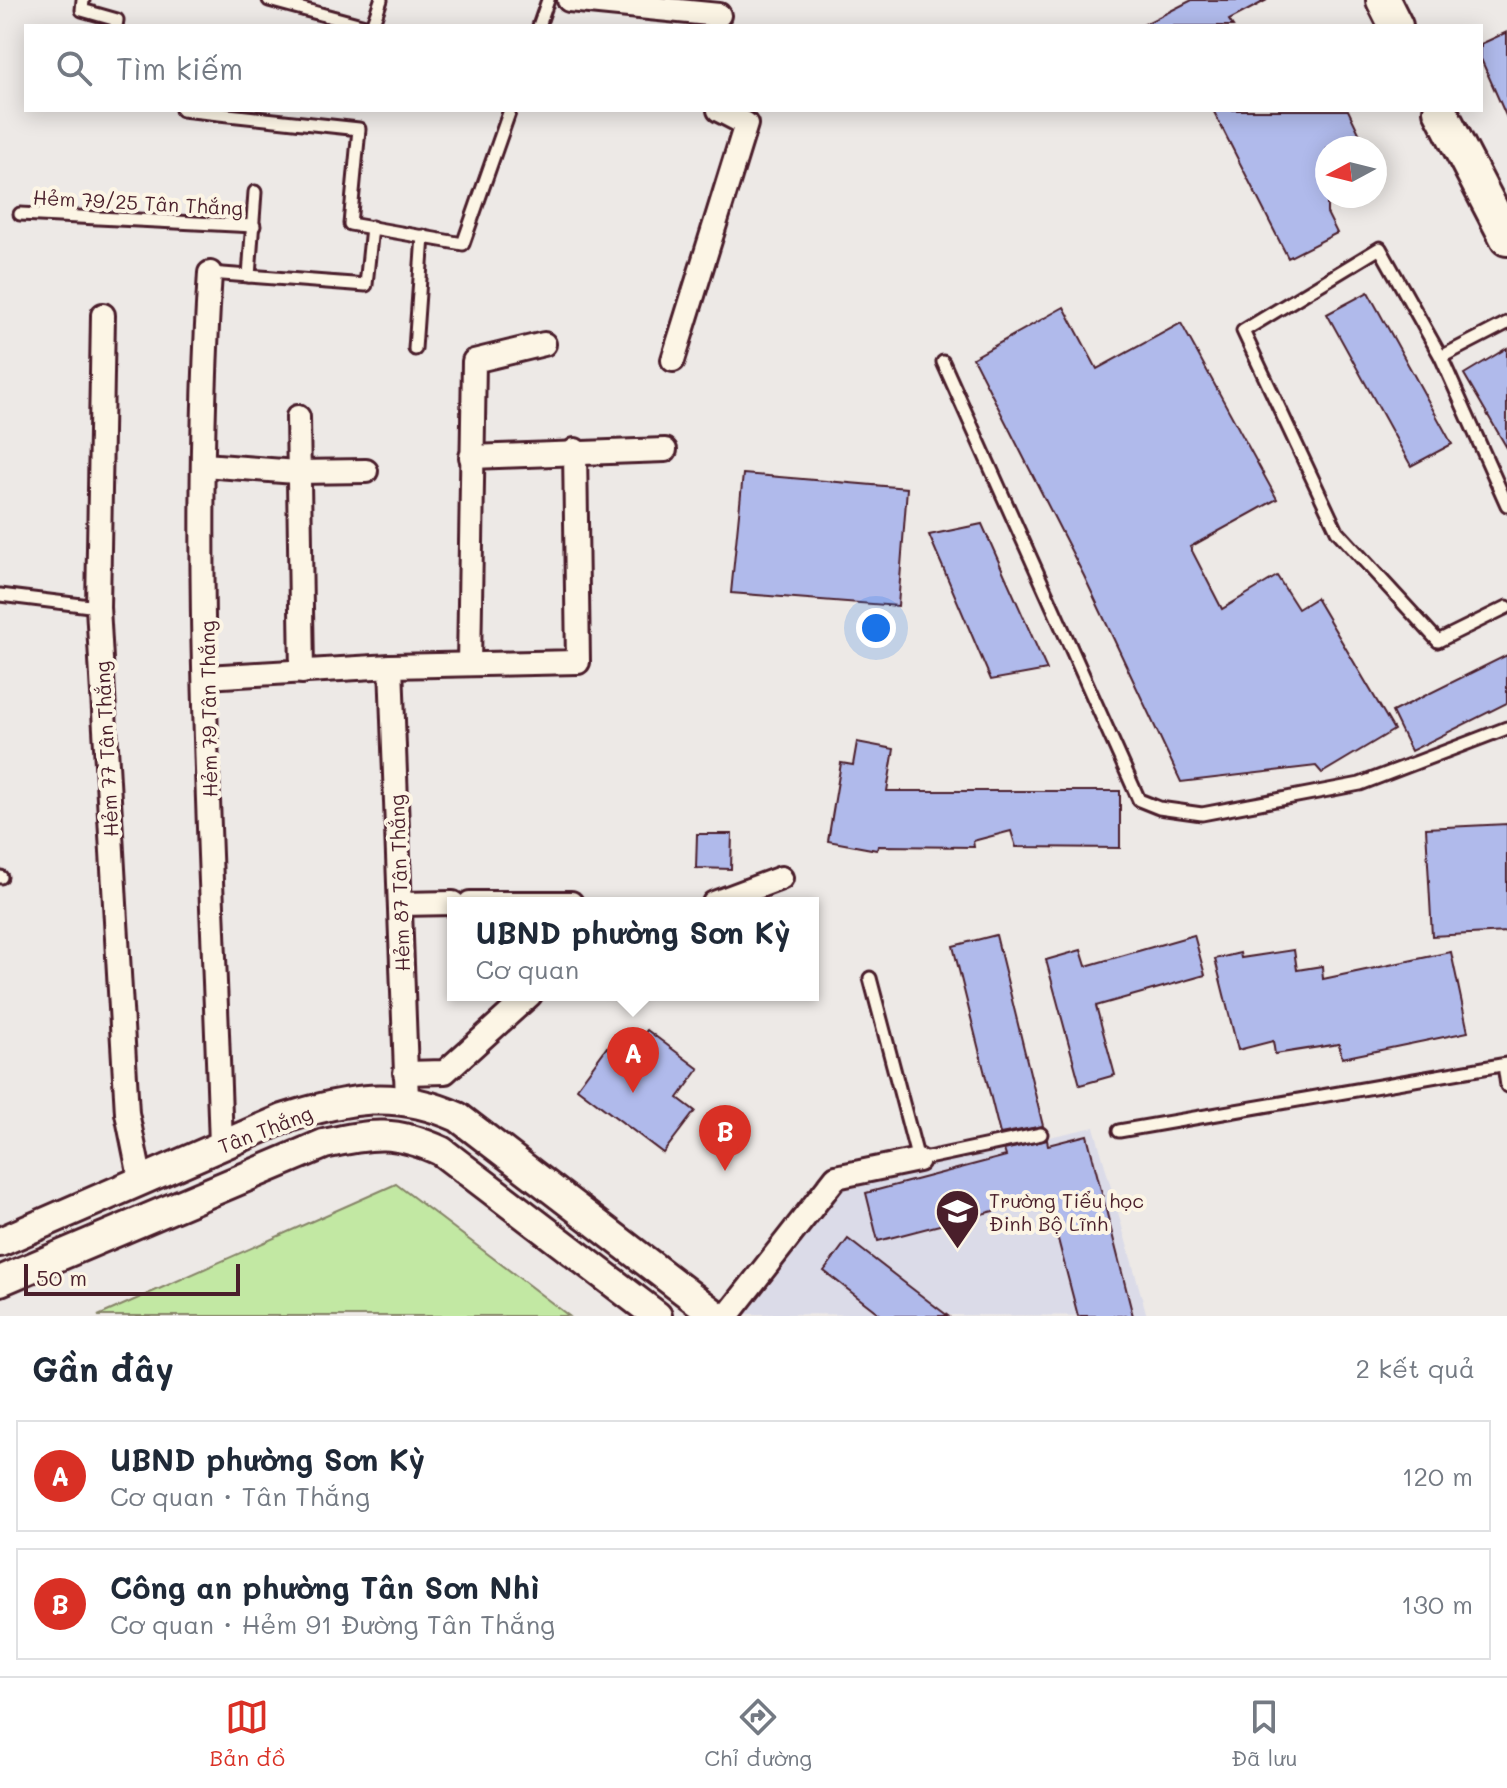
<!DOCTYPE html>
<html lang="vi">
<meta charset="utf-8">
<style>
:root{--surface:#fff;--page:#f2f2f3;--text:#1f2937;--muted:#747a83;--line:#e0e1e3;--accent:#d93025}
body{margin:0;font-family:Mali,sans-serif;background:var(--page);color:var(--text)}
.compass{position:absolute;left:1315px;top:136px;width:72px;height:72px;border-radius:50%;background:var(--surface);box-shadow:0 4px 20px #0003;rotate:263deg}
.scale{position:absolute;left:24px;bottom:20px;width:216px;box-sizing:border-box;padding-left:8px;border:4px solid #4a1f2b;border-top:0;font-size:22px;line-height:28px;white-space:nowrap;color:#4a1f2b;-webkit-text-stroke:6px #fcf5e5;paint-order:stroke}
.you{position:absolute;left:876px;top:628px;width:28px;height:28px;margin:-20px;border:6px solid #fff;border-radius:50%;background:#1a73e8;box-shadow:0 0 0 12px #1a73e833}
.badge{display:grid;place-items:center;width:52px;height:52px;border-radius:50%;background:var(--accent);color:#fff;font-size:26px;font-weight:700}
.pin{position:absolute;translate:-50% -66px;filter:drop-shadow(0 2px 4px #0008)}
.pin::after{content:'';position:absolute;top:42px;width:28px;height:24px;background:inherit;clip-path:polygon(0 0,100% 0,50% 100%)}
.popup{position:absolute;left:447px;top:897px;width:372px;height:104px;box-sizing:border-box;display:grid;place-content:center;border-radius:0px;background:var(--surface);filter:drop-shadow(0 2px 6px #0005);font-size:26px;white-space:nowrap;color:var(--muted)}
.popup b{font-size:30px;color:var(--text)}
.popup::after{content:'';position:absolute;left:50%;top:100%;margin-left:-16px;border:16px solid transparent;border-top-color:var(--surface)}
.list{margin:0;padding:0;list-style:none}
h2{display:flex;justify-content:space-between;align-items:center;height:104px;margin:0;padding:0 32px;font-size:34px}
h2 small{font-size:26px;font-weight:400;color:var(--muted)}
.list li{display:grid;grid-template-columns:52px 1fr auto;gap:24px;align-items:center;box-sizing:border-box;height:112px;margin:0 16px 16px;padding:0 16px;border:2px solid var(--line);border-radius:0px}
.list b{display:block;font-size:30px;white-space:nowrap}
.list p{margin:0;font-size:26px;white-space:nowrap;color:var(--muted)}
.list em{font-size:26px;font-style:normal;color:var(--muted)}
.icon{flex:none;width:44px;height:44px;fill:none;stroke:currentColor;stroke-width:2;stroke-linecap:round;stroke-linejoin:round}
.map{position:relative;flex:none;width:1507px;height:1316px;overflow:hidden}
.search{position:absolute;background:var(--surface);box-shadow:0 4px 20px #0003;left:24px;right:24px;top:24px;height:88px;display:flex;align-items:center;gap:20px;box-sizing:border-box;padding:0 28px;border-radius:0px;color:var(--muted);font-size:30px}
.sheet{height:360px;background:var(--surface)}
nav{display:flex;justify-content:space-around;align-items:center;box-sizing:border-box;height:112px;border-top:2px solid var(--line);background:var(--surface);font-size:22px;color:var(--muted)}
nav a{display:grid;justify-items:center;gap:4px}
nav .on{color:var(--accent)}
.map>svg:first-child{display:block}
</style>
<div class="map">
<svg width="1507" height="1316" viewBox="0 0 1507 1316">
<rect width="100%" height="100%" fill="#ede9e6"/>
<filter id="ink" filterUnits="userSpaceOnUse"><feTurbulence type="fractalNoise" baseFrequency=".0125" numOctaves="2"/><feDisplacementMap in="SourceGraphic" scale="16" xChannelSelector="R" yChannelSelector="G"/><feConvolveMatrix kernelMatrix="1 2 1 2 8 2 1 2 1" color-interpolation-filters="sRGB"/></filter>
<g filter="url(#ink)">
<!-- built -->
<polygon fill="#dbdbe8" points="1094,1127 1147,1316 744,1314 831,1186"/>
<!-- green -->
<polygon fill="#c2e8a3" stroke="#868467" stroke-width="2" points="396,1184 569,1316 98,1316"/>
<!-- building -->
<g fill="#b0baeb" stroke="#4a1f2b" stroke-width="2">
<polygon points="1192,0 1267,0 1229,20 1233,26 1141,26"/>
<polygon points="1507,32 1507,118 1481,59 1481,44"/>
<polygon points="1213,110 1348,110 1361,137 1339,148 1327,148 1327,213 1337,233 1288,258"/>
<polygon points="1368,292 1452,444 1411,466 1327,314"/>
<polygon points="1064,307 1097,369 1181,323 1277,499 1190,547 1222,609 1277,576 1298,609 1316,598 1394,730 1322,773 1316,766 1181,782 1084,576 973,358"/>
<polygon points="1507,348 1507,448 1464,374"/>
<polygon points="743,474 907,488 898,606 731,593"/>
<polygon points="982,524 1047,670 991,680 929,535"/>
<polygon points="1507,655 1507,703 1411,751 1392,712"/>
<polygon points="857,742 894,749 887,791 1120,791 1120,848 1016,847 1011,831 973,841 974,847 878,846 877,850 828,841 841,763 853,765"/>
<polygon points="1507,824 1507,932 1432,936 1426,828"/>
<polygon points="697,834 732,834 731,869 696,868"/>
<polygon points="996,935 1043,1126 1000,1134 953,946"/>
<polygon points="1194,935 1205,975 1096,1006 1115,1075 1080,1085 1046,960 1081,950 1086,966"/>
<polygon points="1294,950 1297,970 1322,966 1323,979 1451,952 1468,1032 1342,1058 1339,1044 1275,1054 1273,1041 1238,1050 1215,959 1240,953 1241,958"/>
<polygon points="647,1030 699,1069 678,1098 695,1111 663,1153 577,1088 607,1047 625,1060"/>
<polygon points="1087,1135 1133,1316 1078,1316 1047,1197 878,1241 866,1193 1006,1156 1004,1150 1047,1140 1048,1145"/>
<polygon points="848,1239 910,1287 948,1316 882,1316 824,1271"/>
</g>
<g fill="none" stroke-linecap="round" stroke-linejoin="round">
<defs>
<g id="service">
<polyline points="83,0 82,10 117,20 116,26"/>
<polyline points="269,0 365,26"/>
<polyline points="372,26 381,0"/>
<polyline points="539,26 548,0"/>
<polyline points="182,110 359,129 350,224 463,244 510,110"/>
<polyline points="20,214 254,226"/>
<polyline points="210,273 366,285 372,227"/>
<polyline points="249,276 255,192"/>
<polyline points="415,349 423,236"/>
<polyline points="1441,357 1507,323"/>
<polyline points="943,362 1139,800 1159,808 1202,814 1360,784 1507,728"/>
<polyline points="1507,505 1441,357 1380,248 1243,331 1337,531 1438,641 1507,607"/>
<polyline points="0,595 98,607"/>
<polyline points="0,877 1,877"/>
<polyline points="870,978 918,1160 1041,1134"/>
<polyline points="1504,1065 1507,1086"/>
<polyline points="1119,1131 1507,1064"/>
</g>
<g id="minor">
<polyline points="569,0 719,15"/>
<path d="M210 273C191 562 212 856 221 1146"/>
<polyline points="103,315 98,607 127,1113 141,1182"/>
<polyline points="673,360 746,124 719,110"/>
<polyline points="298,417 302,672"/>
<polyline points="471,457 665,450"/>
<polyline points="204,465 296,472 366,471"/>
<polyline points="469,664 474,361 544,344"/>
<polyline points="391,666 407,1100"/>
<polyline points="206,677 391,666 578,662 575,450"/>
<polyline points="470,903 571,903"/>
<polyline points="714,903 781,878"/>
<polyline points="401,904 453,903"/>
<polyline points="405,1073 445,1072 530,995"/>
<polyline points="727,1316 836,1177 918,1160"/>
</g>
<g id="tertiary">
<path d="M0 1242 283 1119C347 1098 396 1089 458 1117L717 1316"/>
<path d="M0 1281 324 1144C373 1133 395 1130 441 1151L657 1316"/>
</g>
<g id="secondary">
<polyline points="1383,0 1396,26"/>
<polyline points="1440,110 1507,239"/>
</g>
</defs>
<!-- service casing -->
<use href="#service" stroke="#4a1f2b" stroke-width="17"/>
<!-- minor casing -->
<use href="#minor" stroke="#4a1f2b" stroke-width="28"/>
<!-- tertiary casing -->
<use href="#tertiary" stroke="#4a1f2b" stroke-width="34"/>
<!-- secondary casing -->
<use href="#secondary" stroke="#4a1f2b" stroke-width="38"/>
<!-- service -->
<use href="#service" stroke="#fcf5e5" stroke-width="11"/>
<!-- minor -->
<use href="#minor" stroke="#fcf5e5" stroke-width="22"/>
<!-- tertiary -->
<use href="#tertiary" stroke="#fcf5e5" stroke-width="28"/>
<!-- secondary -->
<use href="#secondary" stroke="#fcf5e5" stroke-width="32"/>
</g>
</g>
<!-- icons -->
<defs>
<symbol id="school-pin" viewBox="-11 -11 22 30"><path d="M0 17L-7.5 6A9.5 9.5 0 1 1 7.5 6Z" fill="#4a1f2b" stroke="#fcf5e5"/><path d="M0-5L7-2L0 1L-7-2ZM-4 1L0 2.5L4 1V4Q0 6-4 4Z" fill="#fff"/></symbol>
</defs>
<g fill-rule="evenodd">
<use href="#school-pin" x="932" y="1186" width="51" height="69"/>
</g>
<g text-anchor="middle" dominant-baseline="central" stroke-width="8" stroke-linejoin="round" paint-order="stroke">
<!-- street labels -->
<g font-size="20" fill="#4a1f2b" stroke="#fcf5e5">
<text transform="translate(138 202) rotate(3)">Hẻm 79/25 Tân Thắng</text>
<text transform="translate(208 709) rotate(-91)">Hẻm 79 Tân Thắng</text>
<text transform="translate(106 749) rotate(-93)">Hẻm 77 Tân Thắng</text>
<text transform="translate(399 883) rotate(-92)">Hẻm 87 Tân Thắng</text>
<text transform="translate(265 1129) rotate(-21)">Tân Thắng</text>
</g>
<!-- poi labels -->
<g font-size="20" fill="#4a1f2b" stroke="#fcf5e5" text-anchor="start">
<text x="989" y="1200">Trường Tiểu học<tspan x="989" dy="23">Đinh Bộ Lĩnh</tspan></text>
</g>
</g>
</svg>
<svg class="compass" viewBox="-18 -18 36 36"><path d="M0-13l5 13h-10z" fill="#e53935"/><path d="M0 13l5-13h-10z" fill="#747a83"/></svg>
<div class="scale">50 m</div>
<div class="you"></div>
<div class="pin badge" style="left:633px;top:1093px">A</div>
<div class="popup"><b>UBND phường Sơn Kỳ</b>Cơ quan</div>
<div class="pin badge" style="left:725px;top:1171px">B</div>
<div class="search"><svg class="icon" aria-label="search" viewBox="0 0 24 24"><circle cx="10" cy="10" r="6"/><path d="M15 15l6 6"/></svg>Tìm kiếm</div>
</div>
<section class="sheet">
<h2>Gần đây<small>2 kết quả</small></h2>
<ul class="list">
<li><span class="badge">A</span><div><b>UBND phường Sơn Kỳ</b><p>Cơ quan · Tân Thắng</p></div><em>120 m</em></li>
<li><span class="badge">B</span><div><b>Công an phường Tân Sơn Nhì</b><p>Cơ quan · Hẻm 91 Đường Tân Thắng</p></div><em>130 m</em></li>
</ul>
</section>
<nav>
<a class="on"><svg class="icon" aria-label="map" viewBox="0 0 24 24"><path d="M3 6l6-2 6 2 6-2v14l-6 2-6-2-6 2zM9 4v14M15 6v14"/></svg>Bản đồ</a>
<a><svg class="icon" aria-label="directions" viewBox="0 0 24 24"><path d="M12 3l9 9-9 9-9-9zM9 14v-3h6M13 9l2 2-2 2"/></svg>Chỉ đường</a>
<a><svg class="icon" aria-label="saved" viewBox="0 0 24 24"><path d="M7 4h10v16l-5-4-5 4z"/></svg>Đã lưu</a>
</nav>
